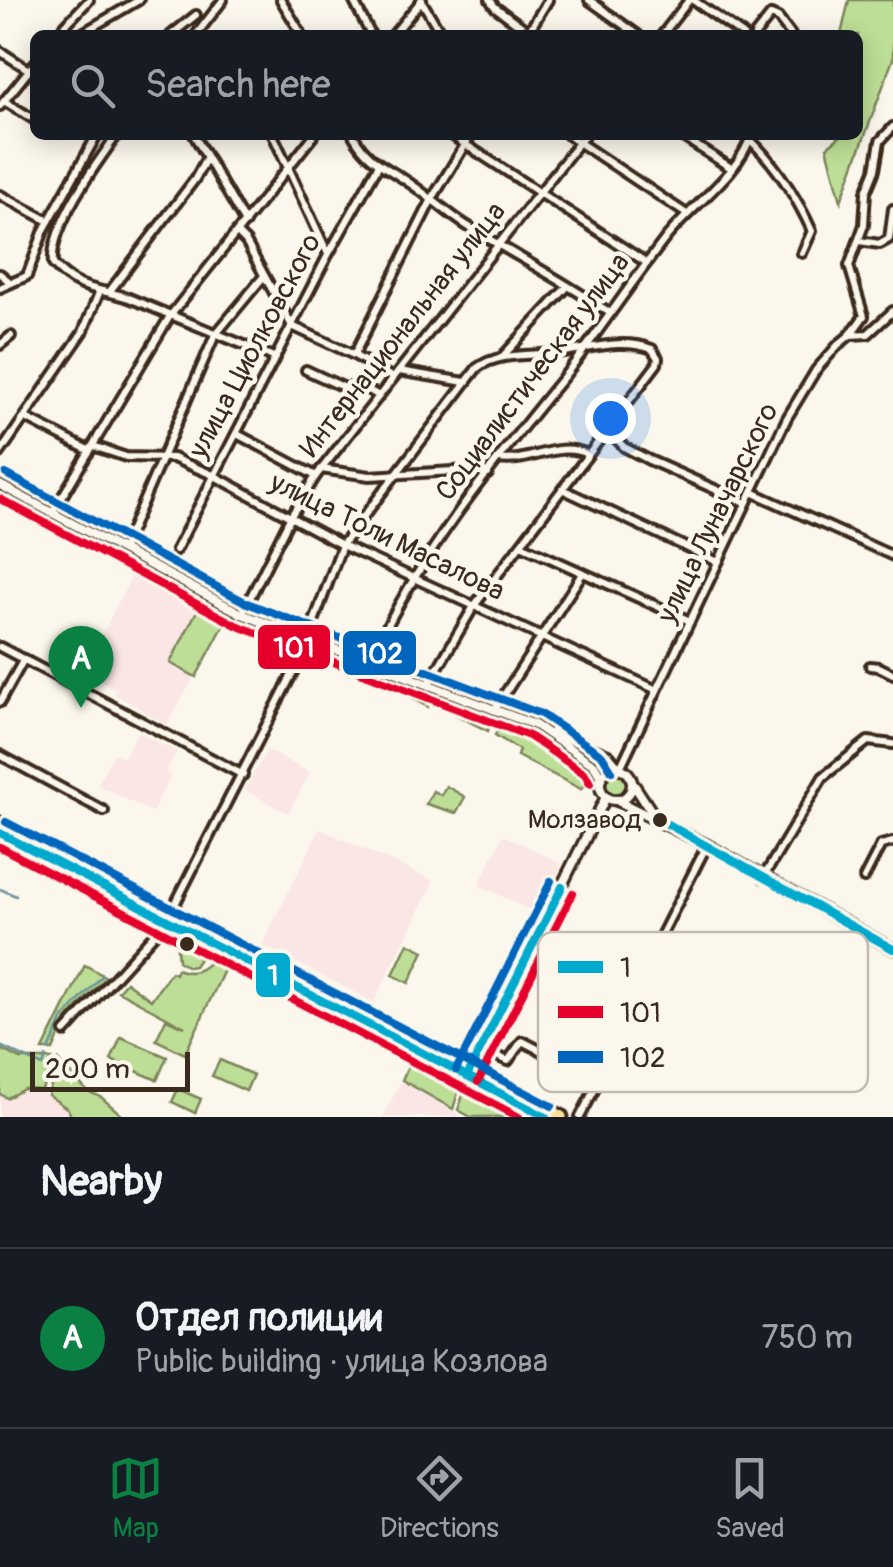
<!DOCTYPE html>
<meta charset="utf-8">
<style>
:root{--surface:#171b24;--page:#20242c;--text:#f1f3f6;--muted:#9ea1a6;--line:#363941;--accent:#0b8043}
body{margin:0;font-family:Pangolin,sans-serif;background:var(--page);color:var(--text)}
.scale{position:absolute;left:30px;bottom:25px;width:160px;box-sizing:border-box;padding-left:10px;border:5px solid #3b2a1e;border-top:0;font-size:28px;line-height:35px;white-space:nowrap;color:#3b2a1e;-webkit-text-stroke:8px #fbf7ec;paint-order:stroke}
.you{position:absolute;left:610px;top:418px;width:35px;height:35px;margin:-25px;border:8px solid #fff;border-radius:50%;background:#1a73e8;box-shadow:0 0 0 15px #1a73e833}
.badge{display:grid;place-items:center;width:65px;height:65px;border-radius:50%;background:var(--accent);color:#fff;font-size:32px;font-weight:700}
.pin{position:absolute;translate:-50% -82px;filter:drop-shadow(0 2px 5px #0008)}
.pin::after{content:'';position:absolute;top:52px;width:35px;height:30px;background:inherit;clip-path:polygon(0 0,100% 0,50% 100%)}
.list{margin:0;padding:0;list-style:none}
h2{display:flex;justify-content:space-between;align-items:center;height:130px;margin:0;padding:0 40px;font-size:42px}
h2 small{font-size:32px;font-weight:400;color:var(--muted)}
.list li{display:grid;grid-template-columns:65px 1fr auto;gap:30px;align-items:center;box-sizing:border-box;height:180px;padding:0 40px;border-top:2px solid var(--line)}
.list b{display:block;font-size:38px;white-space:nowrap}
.list p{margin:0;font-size:32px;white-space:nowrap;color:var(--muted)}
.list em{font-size:32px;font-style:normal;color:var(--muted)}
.icon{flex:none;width:55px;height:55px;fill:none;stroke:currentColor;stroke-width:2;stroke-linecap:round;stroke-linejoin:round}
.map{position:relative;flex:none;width:893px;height:1117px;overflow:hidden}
.search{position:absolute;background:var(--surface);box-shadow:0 5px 25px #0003;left:30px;right:30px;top:30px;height:110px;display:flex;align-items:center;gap:25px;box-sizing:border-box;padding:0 35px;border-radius:15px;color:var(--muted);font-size:38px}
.sheet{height:310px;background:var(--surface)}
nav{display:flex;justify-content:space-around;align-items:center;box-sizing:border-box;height:140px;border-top:2px solid var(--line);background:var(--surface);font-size:28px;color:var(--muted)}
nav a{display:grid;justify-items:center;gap:5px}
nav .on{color:var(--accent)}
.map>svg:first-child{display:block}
</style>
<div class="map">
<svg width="893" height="1117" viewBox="0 0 893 1117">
<rect width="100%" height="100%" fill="#fbf7ec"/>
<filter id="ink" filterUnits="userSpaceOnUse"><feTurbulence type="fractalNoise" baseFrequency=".01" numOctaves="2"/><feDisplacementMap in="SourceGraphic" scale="20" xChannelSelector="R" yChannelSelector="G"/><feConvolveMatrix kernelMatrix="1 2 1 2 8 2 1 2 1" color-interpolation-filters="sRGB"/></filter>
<g filter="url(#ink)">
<!-- built -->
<g fill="#fae6e4">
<polygon points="137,566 229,614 167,725 115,694 116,689 83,671"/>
<polygon points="137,732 177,752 166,772 171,775 152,812 97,785 114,753 124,758"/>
<polygon points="267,750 310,773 288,813 245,790"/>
<polygon points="320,829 434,881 374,1002 262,945"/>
<polygon points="503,835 562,864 538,914 479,885"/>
<polygon points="401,1081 460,1115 459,1117 383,1117"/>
<polygon points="25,1090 42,1092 67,1110 69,1117 0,1117 0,1095 8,1099"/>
</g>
<!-- green -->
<g fill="#bdde97" stroke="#7c845a" stroke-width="2.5">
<polygon points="849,0 893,0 893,59 841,201 827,147 842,135 858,135 858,35 841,35"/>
<polygon points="197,611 224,625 196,677 170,663"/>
<polygon points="361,667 431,694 428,707 358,671"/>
<polygon points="439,697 493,718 488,731 438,706"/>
<polygon points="502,720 527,735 545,740 591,776 591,782 584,784 581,789 517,756 519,750 495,735"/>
<circle cx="617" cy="784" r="12"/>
<polygon points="446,786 465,797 456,813 426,804 433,791 441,795"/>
<polygon points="176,936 205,950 194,966 188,967 178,961"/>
<polygon points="408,943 424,951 409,983 393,975"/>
<path d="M214 957 222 961 224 970 185 1054 156 1040 166 1019 185 1027 118 991 126 982 151 1000 171 972 175 974 177 969C193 976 203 970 214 957Z"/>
<polygon points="85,965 106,977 66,1020 53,1050 43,1050"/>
<polygon points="121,1037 167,1057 157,1080 111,1060"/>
<polygon points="0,1049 21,1059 52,1059 42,1090 24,1089 7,1098 0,1094"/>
<polygon points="59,1060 87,1091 101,1097 124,1117 71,1117 68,1109 48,1095"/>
<polygon points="220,1060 253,1075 246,1091 212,1076"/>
<polygon points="410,1062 459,1089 453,1109 402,1080"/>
<polygon points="178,1089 201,1099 195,1113 172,1102"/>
<polygon points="465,1089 517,1117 471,1117 458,1110"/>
</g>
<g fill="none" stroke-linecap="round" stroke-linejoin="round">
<!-- stream -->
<g stroke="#6c9499" stroke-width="2.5">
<polyline points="0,889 16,896"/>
<polyline points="0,1046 43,1066 46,1057"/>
<polyline points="49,1050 63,1018 102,976"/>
</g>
<defs>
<g id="minor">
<polyline points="281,0 302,35"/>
<polyline points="353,0 371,35"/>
<polyline points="421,0 442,35"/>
<polyline points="490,0 495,7 533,35"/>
<polyline points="589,0 638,35"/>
<polyline points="693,0 743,35"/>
<polyline points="528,33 548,0"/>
<polyline points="56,35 89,0"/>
<polyline points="79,35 139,0"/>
<polyline points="171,35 196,15"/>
<polyline points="196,35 223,0"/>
<polyline points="393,35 422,0"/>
<polyline points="662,35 689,0"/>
<polyline points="755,35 771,15 778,18 791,35"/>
<polyline points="0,51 29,70"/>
<polyline points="4,101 35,120"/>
<polyline points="0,106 35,63"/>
<path d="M117 135C96 164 49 228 53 264 76 291 99 288 129 298L276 358"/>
<polyline points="194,135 245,223"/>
<polyline points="273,135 328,254"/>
<path d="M353 135C369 163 386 166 411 184 430 197 447 213 466 225 514 255 564 281 610 313"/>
<polyline points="451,135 647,263"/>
<polyline points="568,135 685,213"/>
<polyline points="680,135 731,168"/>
<path d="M745 135C775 162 795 194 812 231L802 253"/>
<polyline points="0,195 49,221"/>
<polyline points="237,233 246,242 292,326 354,355 393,378"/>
<polyline points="859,241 880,244 889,239 893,209"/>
<polyline points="0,274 10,282"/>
<polyline points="0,288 27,276 44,230 97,135"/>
<polyline points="110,291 195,179 206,159"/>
<polyline points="850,335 864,316 849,266 864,225 866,192 875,170 880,141 893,127"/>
<polyline points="0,345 11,336"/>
<polyline points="354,355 432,199 471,135"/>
<polyline points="503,356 567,287"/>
<polyline points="306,370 345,388 360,385 379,396"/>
<polyline points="399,371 465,382"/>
<polyline points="26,418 90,451"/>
<polyline points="607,429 624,447 649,460 746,503"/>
<polyline points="237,434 316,476"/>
<polyline points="93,446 126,457 173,458 213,475 342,545 657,690"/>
<polyline points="0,453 83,332 99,293"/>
<path d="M499 459C529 464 557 440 587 454"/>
<polyline points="321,469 370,476 470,470 488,474"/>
<polyline points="562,489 718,562"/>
<polyline points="752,492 893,556"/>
<polyline points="53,512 170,316 314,135"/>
<polyline points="521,545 690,621"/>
<polyline points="123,548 215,335 264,276"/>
<polyline points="176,550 328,255 378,166"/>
<polyline points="242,614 291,516 316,476 585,135"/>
<path d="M308 638 342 545 477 368C498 352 530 356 556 353 587 350 620 337 652 349L658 358 657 364 474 606 429 683"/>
<polyline points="0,647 243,775"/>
<path d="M370 661C418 556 493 463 566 374 600 330 631 283 665 239 690 207 740 174 751 135"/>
<polyline points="870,666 879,667 893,674"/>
<polyline points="0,702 24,659"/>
<polyline points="495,709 582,574"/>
<polyline points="0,755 104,811"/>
<polyline points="620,768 787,418 816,370 838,345 850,335 868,334 893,311"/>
<polyline points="763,878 823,777 868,741 893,744"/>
<polyline points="864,878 881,845 893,842"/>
<polyline points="636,988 764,1049 769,1040 831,1071"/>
<polyline points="65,1032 167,920 310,639"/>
<polyline points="481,1049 508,1061 522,1041 588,1075 591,1074 707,845"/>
<polyline points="580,1117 640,1004"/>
</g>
<g id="tertiary">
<polyline points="0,485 242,614 535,725 594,765 601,777"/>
<polyline points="553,732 609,756 619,768"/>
<circle cx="616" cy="784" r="16"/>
<polyline points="634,785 653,814"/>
<polyline points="616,800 707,845 893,949"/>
<polyline points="467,1076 606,797"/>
</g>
<g id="trunk">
<polyline points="0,824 561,1117"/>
<polyline points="0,833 89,880"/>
<polyline points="181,928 271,975"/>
</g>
</defs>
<!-- minor casing -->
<use href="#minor" stroke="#3b2a1e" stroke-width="14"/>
<!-- tertiary casing -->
<use href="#tertiary" stroke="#3b2a1e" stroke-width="15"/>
<!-- trunk casing -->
<use href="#trunk" stroke="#3b2a1e" stroke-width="19"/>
<!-- minor -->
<use href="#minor" stroke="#fbf7ec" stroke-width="6"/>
<!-- tertiary -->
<use href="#tertiary" stroke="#fbf7ec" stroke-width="8"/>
<!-- trunk -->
<use href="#trunk" stroke="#fadf96" stroke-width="11"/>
<defs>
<g id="bus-1">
<polyline points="660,820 893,949"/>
<polyline points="0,833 546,1117"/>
<polyline points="467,1076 562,887"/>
</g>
<g id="bus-2">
<polyline points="0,499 236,625 529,736 585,774 590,783"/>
<polyline points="0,847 519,1117"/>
<polyline points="478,1082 573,893"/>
</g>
<g id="bus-3">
<polyline points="6,474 247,603 541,714 602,755 612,771"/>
<polyline points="6,822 552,1106"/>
<polyline points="456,1070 551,881"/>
</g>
</defs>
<!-- bus-1 casing -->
<use href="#bus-1" stroke="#fbf7ec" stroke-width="15"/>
<!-- bus-2 casing -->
<use href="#bus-2" stroke="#fbf7ec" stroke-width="15"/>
<!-- bus-3 casing -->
<use href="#bus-3" stroke="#fbf7ec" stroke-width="15"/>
<!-- bus-1 -->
<use href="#bus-1" stroke="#00a9ce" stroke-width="8"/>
<!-- bus-2 -->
<use href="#bus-2" stroke="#e4002b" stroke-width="8"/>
<!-- bus-3 -->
<use href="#bus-3" stroke="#0065bd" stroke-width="8"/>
</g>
</g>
<!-- markers -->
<g fill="#3b2a1e" stroke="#fbf7ec" stroke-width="4">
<circle cx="660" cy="820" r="9"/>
<circle cx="187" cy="944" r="9"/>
</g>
<g text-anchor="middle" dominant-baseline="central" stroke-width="9" stroke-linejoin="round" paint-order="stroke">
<!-- bus labels -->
<g font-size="26" fill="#3b2a1e" stroke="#fbf7ec" text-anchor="end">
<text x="641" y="820">Молзавод</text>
</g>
<!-- street labels -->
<g font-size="28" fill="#3b2a1e" stroke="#fbf7ec">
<text transform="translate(403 330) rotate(-52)">Интернациональная улица</text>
<text transform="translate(255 346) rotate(-62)">улица Циолковского</text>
<text transform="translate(533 377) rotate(-53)">Социалистическая улица</text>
<text transform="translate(718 513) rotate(-64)">улица Луначарского</text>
<text transform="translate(387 537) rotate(26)">улица Толи Масалова</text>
</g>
</g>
<!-- legend -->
<rect x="538" y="932" width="330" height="160" rx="15" fill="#fbf7ec" stroke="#c1baae" stroke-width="2.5"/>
<rect x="558" y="961" width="45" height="12" fill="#00a9ce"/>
<rect x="558" y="1006" width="45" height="12" fill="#e4002b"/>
<rect x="558" y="1051" width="45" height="12" fill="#0065bd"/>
<g font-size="28" fill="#3b2a1e">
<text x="620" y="977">1</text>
<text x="620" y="1022">101</text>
<text x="620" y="1067">102</text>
</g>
<g stroke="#fbf7ec" stroke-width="4">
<rect x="256" y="623" width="76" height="48" rx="10" fill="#e4002b"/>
<rect x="341" y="629" width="77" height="48" rx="10" fill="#0065bd"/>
<rect x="254" y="951" width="38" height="48" rx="10" fill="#00a9ce"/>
</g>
<g font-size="28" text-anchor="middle" font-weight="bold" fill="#fff">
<text x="294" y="657">101</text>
<text x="380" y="663">102</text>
<text x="273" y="985">1</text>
</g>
</svg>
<div class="scale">200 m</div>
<div class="you"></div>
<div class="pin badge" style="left:81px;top:708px">A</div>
<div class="search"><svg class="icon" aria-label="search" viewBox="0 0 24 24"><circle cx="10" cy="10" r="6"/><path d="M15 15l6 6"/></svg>Search here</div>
</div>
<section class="sheet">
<h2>Nearby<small></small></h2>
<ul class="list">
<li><span class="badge">A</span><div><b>Отдел полиции</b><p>Public building · улица Козлова</p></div><em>750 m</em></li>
</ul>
</section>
<nav>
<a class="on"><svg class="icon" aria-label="map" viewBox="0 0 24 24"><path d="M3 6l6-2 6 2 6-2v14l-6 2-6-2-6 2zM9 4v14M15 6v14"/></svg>Map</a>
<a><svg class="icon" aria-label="directions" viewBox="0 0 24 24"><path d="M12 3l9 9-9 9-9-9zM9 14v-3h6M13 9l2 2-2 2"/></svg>Directions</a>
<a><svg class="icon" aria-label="saved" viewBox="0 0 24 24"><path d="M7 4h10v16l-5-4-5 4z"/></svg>Saved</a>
</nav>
